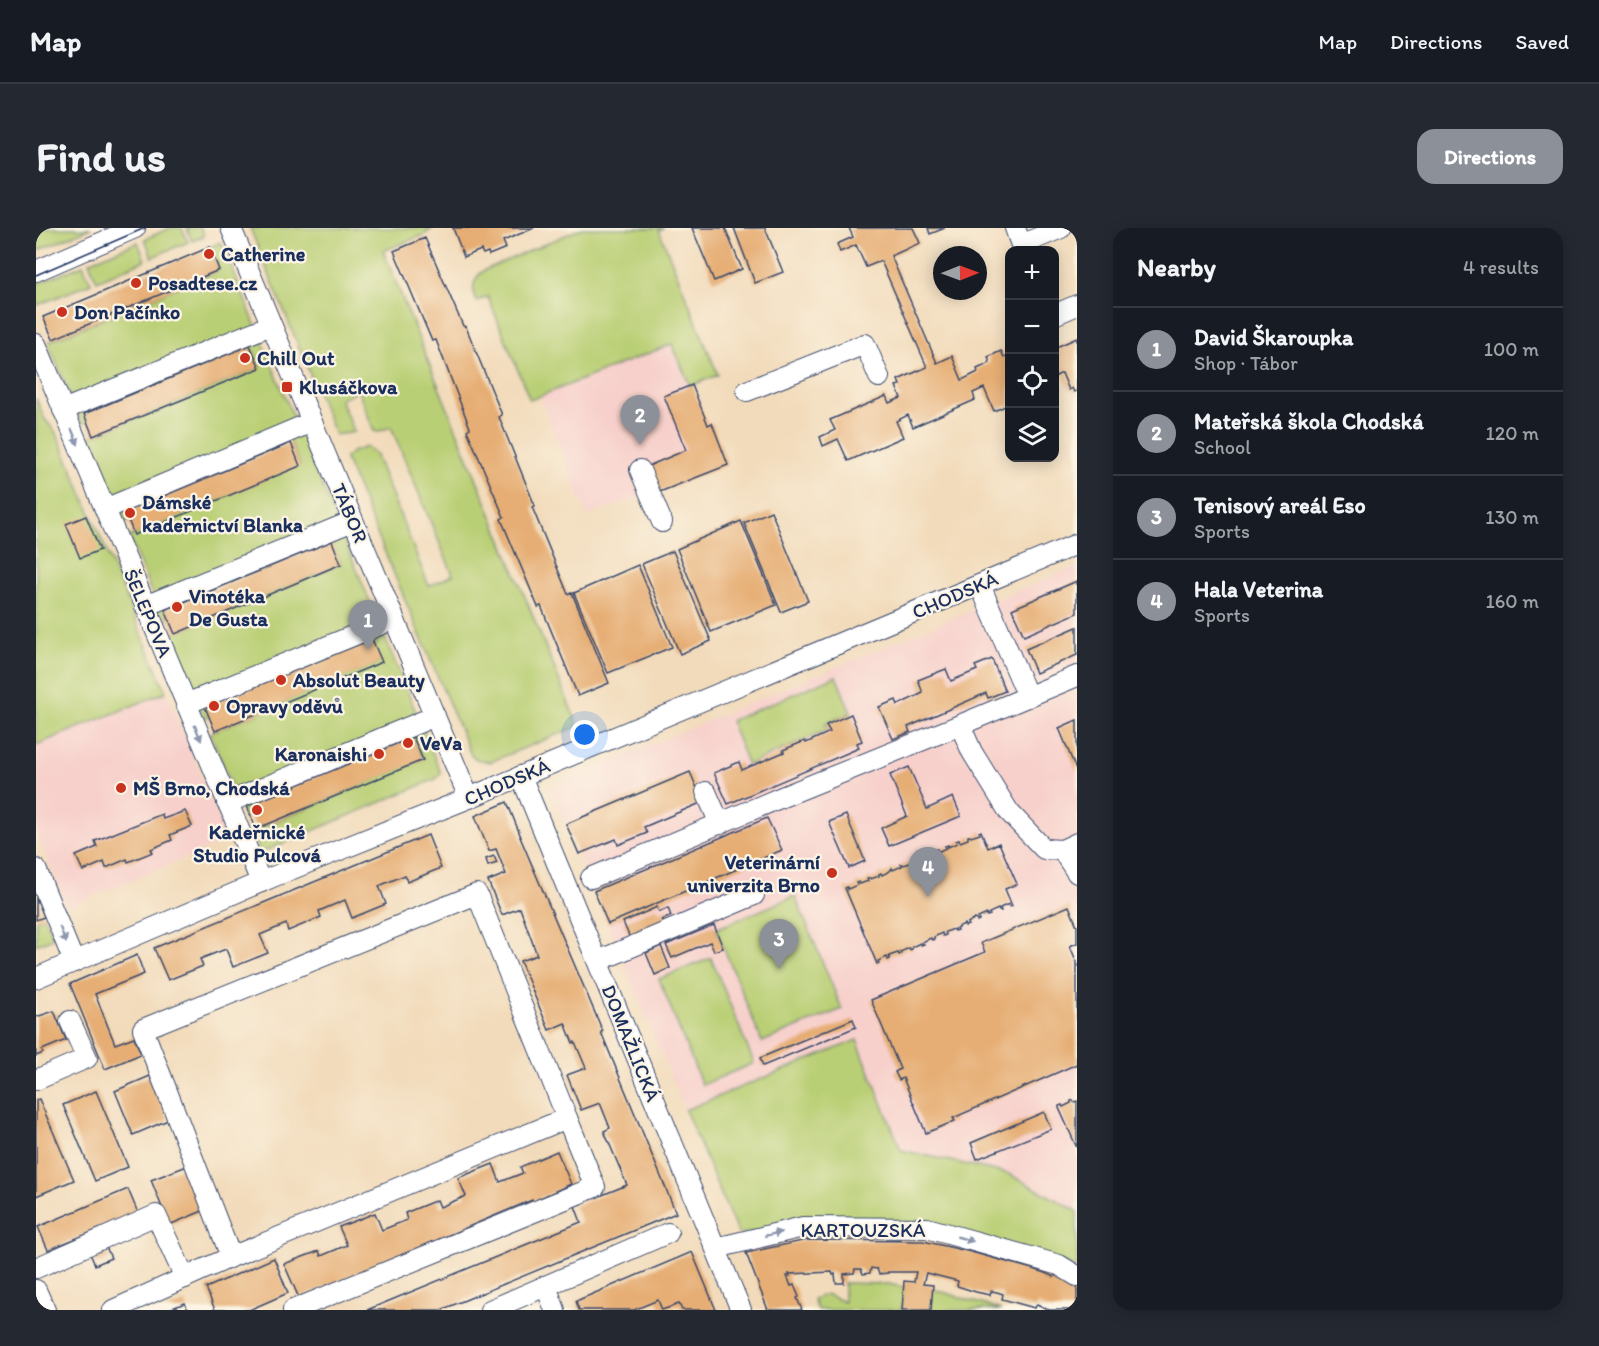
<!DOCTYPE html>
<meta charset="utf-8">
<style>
:root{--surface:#171b24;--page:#242831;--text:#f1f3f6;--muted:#9ea1a6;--line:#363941;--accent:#8c9099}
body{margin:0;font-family:Itim,sans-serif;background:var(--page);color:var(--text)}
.controls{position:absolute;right:18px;top:18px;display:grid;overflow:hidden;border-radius:12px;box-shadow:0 3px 15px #0003}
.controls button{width:54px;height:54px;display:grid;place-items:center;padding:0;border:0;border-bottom:2px solid var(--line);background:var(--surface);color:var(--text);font:30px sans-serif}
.compass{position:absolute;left:897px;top:18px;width:54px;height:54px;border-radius:50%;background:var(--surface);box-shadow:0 3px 15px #0003;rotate:89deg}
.you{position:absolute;left:549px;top:507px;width:21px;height:21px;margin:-15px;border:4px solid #fff;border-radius:50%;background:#1a73e8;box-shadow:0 0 0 9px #1a73e833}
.badge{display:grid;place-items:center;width:39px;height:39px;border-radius:50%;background:var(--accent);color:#fff;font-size:20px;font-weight:700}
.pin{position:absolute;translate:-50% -50px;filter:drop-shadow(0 2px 3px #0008)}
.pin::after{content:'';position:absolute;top:32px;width:21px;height:18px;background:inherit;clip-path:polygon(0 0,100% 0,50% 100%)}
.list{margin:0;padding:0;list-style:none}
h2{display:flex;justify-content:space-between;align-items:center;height:78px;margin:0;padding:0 24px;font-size:26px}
h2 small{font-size:20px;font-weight:400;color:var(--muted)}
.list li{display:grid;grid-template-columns:39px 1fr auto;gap:18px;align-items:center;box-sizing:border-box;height:84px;padding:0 24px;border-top:2px solid var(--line)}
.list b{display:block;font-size:22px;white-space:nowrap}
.list p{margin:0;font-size:20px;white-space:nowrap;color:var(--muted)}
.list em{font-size:20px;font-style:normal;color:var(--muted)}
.icon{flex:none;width:33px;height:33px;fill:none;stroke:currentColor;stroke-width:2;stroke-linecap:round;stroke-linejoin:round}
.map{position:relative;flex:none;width:1041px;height:1082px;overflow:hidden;border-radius:18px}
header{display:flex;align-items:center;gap:36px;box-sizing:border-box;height:84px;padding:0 30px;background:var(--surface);border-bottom:2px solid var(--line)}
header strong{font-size:28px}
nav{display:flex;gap:33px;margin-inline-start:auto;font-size:21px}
.intro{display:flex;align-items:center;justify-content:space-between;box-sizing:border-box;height:144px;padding:0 36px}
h1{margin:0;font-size:42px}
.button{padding:15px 27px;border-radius:18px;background:var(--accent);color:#fff;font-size:21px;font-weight:700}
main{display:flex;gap:36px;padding:0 36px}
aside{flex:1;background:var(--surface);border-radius:18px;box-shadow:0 3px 15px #0003}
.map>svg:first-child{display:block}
</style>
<header>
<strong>Map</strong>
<nav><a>Map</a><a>Directions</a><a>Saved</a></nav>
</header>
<div class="intro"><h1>Find us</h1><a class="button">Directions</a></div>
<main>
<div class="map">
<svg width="1041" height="1082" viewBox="0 0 1041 1082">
<rect width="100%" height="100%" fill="#fcf5e5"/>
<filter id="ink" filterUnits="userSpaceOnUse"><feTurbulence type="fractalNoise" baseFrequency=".0167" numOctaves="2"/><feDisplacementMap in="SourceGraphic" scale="12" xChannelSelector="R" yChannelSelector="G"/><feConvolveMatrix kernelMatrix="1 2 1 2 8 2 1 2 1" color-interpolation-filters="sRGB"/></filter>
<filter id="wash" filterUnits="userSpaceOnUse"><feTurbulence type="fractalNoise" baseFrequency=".008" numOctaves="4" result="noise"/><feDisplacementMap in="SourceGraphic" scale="24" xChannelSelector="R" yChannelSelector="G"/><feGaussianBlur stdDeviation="1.35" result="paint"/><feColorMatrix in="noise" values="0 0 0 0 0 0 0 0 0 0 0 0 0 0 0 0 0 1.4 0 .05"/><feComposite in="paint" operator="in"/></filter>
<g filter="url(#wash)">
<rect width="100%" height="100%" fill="#f2dbbb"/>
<!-- built -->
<g fill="#f7d0cb">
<polygon points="637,116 654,157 656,157 672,196 676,195 692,237 621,265 619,263 551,288 504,168"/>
<polygon points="1041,338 1041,983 998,958 901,929 865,922 820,813 649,882 514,559"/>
<polygon points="130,464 192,612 31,679 0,603 0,517"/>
</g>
<!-- green -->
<g fill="#b9cf74" stroke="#6a7f69" stroke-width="1.5">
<polygon points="3,0 55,0 0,23 0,1"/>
<polygon points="134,0 146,0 152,14 116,29 109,11"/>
<polygon points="151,0 165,0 168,8 156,13"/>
<polygon points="214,0 397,0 388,7 347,23 542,498 454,534 440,531 434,525 309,230 316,224 330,219 339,226 393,358 417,347 355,199 342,204 338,203 322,163 304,171 318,204 299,207"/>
<path d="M546 0H628L623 2 682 147 654 158 636 116 494 172 452 69 440 73C435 61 437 49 449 42Z"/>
<polygon points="102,14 109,32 61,53 53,34"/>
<polygon points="185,14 405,545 400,551 224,625 215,604 387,531 375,505 209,574 215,587 209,589 174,505 345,434 334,407 168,476 173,488 168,491 133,408 305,336 294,309 127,378 133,391 127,393 93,309 264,237 253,210 87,280 92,293 87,295 52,210 224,140 213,112 45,181 51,194 46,196 12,114 183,42 174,19"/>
<polygon points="47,37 55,55 2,77 0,72 0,56"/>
<polygon points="0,170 8,190 21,206 130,464 0,517"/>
<polygon points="800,448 815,485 789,496 791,502 712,537 694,493"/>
<polygon points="759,668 806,781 726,814 680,701"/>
<polygon points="8,689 17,710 0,717 0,692"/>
<polygon points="675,730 718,835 666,857 623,751"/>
<polygon points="821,812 865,922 973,946 1041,983 1041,1040 895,994 702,1006 649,882"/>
<polygon points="808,1055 852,1056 868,1059 866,1082 781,1082 777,1071 790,1066 808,1074"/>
<polygon points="897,1061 965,1082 895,1082"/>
</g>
<g id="blocks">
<!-- building -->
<g fill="#e6ae75">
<polygon points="417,0 498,0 467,13 470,20 453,27 452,24 447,26 445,22 428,29"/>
<polygon points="656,0 689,0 706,41 678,53"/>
<polygon points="698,0 729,0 747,44 719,55"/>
<polygon points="813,0 877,0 884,15 855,28 901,135 916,128 926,152 942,144 941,141 954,135 952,129 965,123 968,129 974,127 974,176 958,183 948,160 937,165 939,172 877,199 872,187 860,193 867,209 812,233 802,211 787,218 784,209 799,202 794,192 850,168 853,175 865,170 860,158 864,157 862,152 891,139 845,33 830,39 820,17 804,24 801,16 817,9"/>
<polygon points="892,0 909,0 894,6"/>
<polygon points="389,10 427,98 430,99 443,131 466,187 463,189 499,278 496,279 532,366 536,365 573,455 542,468 505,378 502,379 465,291 468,289 431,202 434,200 400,112 396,113 358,23"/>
<polygon points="174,19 183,42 17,111 7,89"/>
<polygon points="1041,110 1041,163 1038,164 1036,160 1033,162 1026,145 1018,149 1018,120"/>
<polygon points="214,117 224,140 57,208 48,186"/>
<polygon points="656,157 672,197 676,195 692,237 621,265 610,239 650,222 628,168"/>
<polygon points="255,215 264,238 98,307 89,284"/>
<polygon points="735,283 772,373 745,384 708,295"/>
<polygon points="50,288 64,322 44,330 30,296"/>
<polygon points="705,293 740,377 675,404 641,321"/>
<polygon points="296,313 305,336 139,406 129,382"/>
<polygon points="637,323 675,413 644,426 606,336"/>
<polygon points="602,337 636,419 572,445 538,365"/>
<polygon points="1041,353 1041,385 988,408 976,381"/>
<polygon points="1041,399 1041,427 1000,445 990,421"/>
<polygon points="336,411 346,434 179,503 169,479"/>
<polygon points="956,431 969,463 952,470 950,465 872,499 874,504 857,511 843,479 860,472 862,477 887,465 882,452 910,441 915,453 941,442 939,438"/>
<polygon points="815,486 826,513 821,515 823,520 692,576 678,545 703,534 706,542 748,524 747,522 769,513 770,515 794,504 790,497"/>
<polygon points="1041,492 1041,544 1023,500"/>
<polygon points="377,509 387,532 220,601 211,578"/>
<polygon points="873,539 891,581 917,569 925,588 853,618 845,600 871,588 854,547"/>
<polygon points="654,544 667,574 608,599 611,605 582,617 580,611 543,626 530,596"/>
<polygon points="471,574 485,609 484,609 565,799 567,803 565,804 640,985 405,1082 331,1082 545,994 539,978 591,957 568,903 574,900 564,875 545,882 531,847 550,840 539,814 537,815 529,795 513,802 484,733 501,727 484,680 466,687 452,653 470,646 460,621 453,623 439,588"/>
<polygon points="149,583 156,598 134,607 136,612 115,621 117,624 92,634 91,631 70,640 68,634 47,643 40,628 61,619 59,613 126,586 127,591"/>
<polygon points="810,587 829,633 813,640 793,594"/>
<polygon points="731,590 746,622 572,696 558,663"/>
<polygon points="945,603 952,620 963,615 981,656 969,661 976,678 974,679 973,676 964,680 965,683 963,683 962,681 953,685 954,687 951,688 951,686 942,690 943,692 941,693 939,691 931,695 932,697 929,698 928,696 920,700 921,702 918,703 918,701 909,704 910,707 907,708 906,705 898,709 898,711 896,712 895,710 886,714 888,716 885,717 884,715 876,719 876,721 874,722 873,720 864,724 865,726 863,727 862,725 853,728 854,731 852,732 851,729 842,733 843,735 841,736 809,660 811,659 812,661 821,657 820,655 823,654 824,656 832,653 831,650 834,650 835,651 843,648 843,646 845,645 846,647 854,643 856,640 857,642 866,638 865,636 867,636 868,637 877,634 876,632 878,631 879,633 888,629 887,627 889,626 890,628 899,624 898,622 901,621 901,624 910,620 909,618 912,617 912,619 921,615 920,613 923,612 924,614 932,611 932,608 934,608 935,609 944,606 943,604"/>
<polygon points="392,607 405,640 371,654 369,647 343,658 350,676 316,690 309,672 283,683 285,689 252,703 250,696 224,707 232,725 197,739 190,721 164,731 167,738 132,752 118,720"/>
<polygon points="458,628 461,635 452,638 450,631"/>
<polygon points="0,669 8,689 0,692"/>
<polygon points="1033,678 1041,698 1041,715 1034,718 1041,735 1041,836 917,890 919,893 890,905 867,850 863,852 859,844 864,841 835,772 949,724 945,715"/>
<polygon points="621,679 623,684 632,680 635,688 626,692 627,695 594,710 587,694"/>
<polygon points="678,697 687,720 678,723 674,714 636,730 630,717"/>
<polygon points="625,718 634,740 619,747 610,725"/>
<polygon points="101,727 108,746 59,766 79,816 98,809 105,826 69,841 34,756"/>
<polygon points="18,783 30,812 6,822 7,825 0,828 0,789"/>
<polygon points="817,791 820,799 727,838 724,830"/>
<polygon points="114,848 132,892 97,907 79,863"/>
<polygon points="60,863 92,939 59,953 27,877"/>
<polygon points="3,871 38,952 0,968 0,872"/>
<polygon points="1037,872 1038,874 1041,873 1041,920 1023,880 1023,878 1026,877 1027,879 1035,875 1035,873"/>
<polygon points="1008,884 1015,901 941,931 935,915"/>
<polygon points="521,923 535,956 502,971 504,977 499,979 496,972 263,1070 248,1036 283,1023 285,1028 311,1017 303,999 339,985 346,1002 371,992 369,985 401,972 404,979 430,968 422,950 457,936 464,954 487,945 484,939"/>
<polygon points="151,938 169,982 133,997 115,952"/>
<polygon points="92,961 102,985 12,1022 2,999"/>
<polygon points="771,1012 887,1013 935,1024 1007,1044 1018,1049 1020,1046 1041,1059 1041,1082 1013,1082 1001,1076 999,1080 966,1071 967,1066 961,1064 955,1063 954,1067 940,1064 921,1058 922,1053 890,1045 887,1056 897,1057 895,1082 866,1082 868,1053 878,1054 880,1044 852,1044 852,1045 843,1046 841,1041 835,1040 834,1045 827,1046 825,1041 819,1041 818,1045 808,1046 808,1055 800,1055 799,1046 797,1047 796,1044 753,1046 754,1048 751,1048 755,1058 758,1057 763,1069 761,1070 766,1082 732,1082 710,1025"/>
<polygon points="68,1014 75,1030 59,1037 52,1021"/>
<polygon points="656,1024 680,1082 646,1082 643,1076 626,1082 622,1072 598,1082 543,1082 540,1073"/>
<polygon points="238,1030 252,1065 213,1082 179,1082 170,1060"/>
<polygon points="149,1075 152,1082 131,1082"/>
</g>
</g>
</g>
<g filter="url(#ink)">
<use href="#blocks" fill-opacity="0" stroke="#3b496c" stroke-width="1.5"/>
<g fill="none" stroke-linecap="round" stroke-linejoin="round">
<defs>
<g id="minor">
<polyline points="195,0 433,570"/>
<polyline points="979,0 985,17 1025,0"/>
<polyline points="0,43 99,0"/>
<polyline points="1018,87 1041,77"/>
<polyline points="0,116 225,654"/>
<polyline points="711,163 829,116 843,149"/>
<polyline points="27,182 235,97"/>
<polyline points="604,242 626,294"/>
<polyline points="69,281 276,194"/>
<polyline points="944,357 992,469"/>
<polyline points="109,378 317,293"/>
<polyline points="150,476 358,391"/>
<polyline points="924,497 1041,448"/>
<polyline points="485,548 705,1082"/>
<polyline points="670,564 684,596"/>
<polyline points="191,575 399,488"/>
<polyline points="1041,615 1026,622 1041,645"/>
<polyline points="0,641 38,734"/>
<polyline points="555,650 746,569 924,497 936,524 973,584 1008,621 1026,622"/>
<polyline points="562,733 718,667"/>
<polyline points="0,750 239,648 433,570 1041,316"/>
<polyline points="0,852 51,830 34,793"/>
<polyline points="680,1020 767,999 891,1000 1023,1037 1041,1048"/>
<polyline points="0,1040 120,987 149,1050"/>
<polyline points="510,1058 519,1082"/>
<polyline points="0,1062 9,1082"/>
<polyline points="77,1082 195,1029 531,890 441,666 107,801 195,1029"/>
<polyline points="257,1082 559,959 531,890"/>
<polyline points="454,1082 632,1005"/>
</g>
</defs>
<!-- minor casing -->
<use href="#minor" stroke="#3b496c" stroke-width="22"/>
<!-- minor -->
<use href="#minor" stroke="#fff" stroke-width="20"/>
<!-- tram -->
<polyline stroke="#1b2f5e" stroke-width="1.5" points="0,47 109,0"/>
</g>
<!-- one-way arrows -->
<defs><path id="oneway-solid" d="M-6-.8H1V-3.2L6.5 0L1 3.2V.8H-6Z" transform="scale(1.5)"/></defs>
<g fill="#8d97ae">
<use href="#oneway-solid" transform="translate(39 209) rotate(67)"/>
<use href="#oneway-solid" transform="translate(162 505) rotate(67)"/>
<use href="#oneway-solid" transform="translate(27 707) rotate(68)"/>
<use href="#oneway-solid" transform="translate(737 1006) rotate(-13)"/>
<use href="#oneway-solid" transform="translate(929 1011) rotate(16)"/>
</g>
</g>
<!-- markers -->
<g fill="#c8321e" stroke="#fcf5e5" stroke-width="2">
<circle cx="173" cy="26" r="6"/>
<circle cx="100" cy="55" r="6"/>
<circle cx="26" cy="84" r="6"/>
<circle cx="209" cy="130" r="6"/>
<rect x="245" y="153" width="12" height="12" rx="3"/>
<circle cx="94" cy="285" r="6"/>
<circle cx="141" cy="379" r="6"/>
<circle cx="245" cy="452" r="6"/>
<circle cx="178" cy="478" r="6"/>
<circle cx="372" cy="515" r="6"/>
<circle cx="343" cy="526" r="6"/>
<circle cx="85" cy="560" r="6"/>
<circle cx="221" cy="582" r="6"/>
<circle cx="796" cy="645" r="6"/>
</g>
<g text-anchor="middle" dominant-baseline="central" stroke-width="4.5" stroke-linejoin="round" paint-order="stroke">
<!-- poi labels -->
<g font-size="20" font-weight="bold" fill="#1b2f5e" stroke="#fcf5e5" text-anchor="start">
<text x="185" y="26">Catherine</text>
<text x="112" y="55">Posadtese.cz</text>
<text x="38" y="84">Don Pačínko</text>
<text x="221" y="130">Chill Out</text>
<text x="263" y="159">Klusáčkova</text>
<text x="106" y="274">Dámské<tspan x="106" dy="23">kadeřnictví Blanka</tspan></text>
<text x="153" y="368">Vinotéka<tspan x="153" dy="23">De Gusta</tspan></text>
<text x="257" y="452">Absolut Beauty</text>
<text x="190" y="478">Opravy oděvů</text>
<text x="384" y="515">VeVa</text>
<text x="331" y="526" text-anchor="end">Karonaishi</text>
<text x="97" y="560">MŠ Brno, Chodská</text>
<text x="221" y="604" text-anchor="middle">Kadeřnické<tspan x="221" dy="23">Studio Pulcová</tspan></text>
<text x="784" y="634" text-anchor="end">Veterinární<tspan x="784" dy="23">univerzita Brno</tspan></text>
</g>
<!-- street labels -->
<g font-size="20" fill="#1b2f5e" stroke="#fcf5e5">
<text transform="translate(314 285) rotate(67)">TÁBOR</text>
<text transform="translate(919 367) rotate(-23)">CHODSKÁ</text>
<text transform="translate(112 385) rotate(67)">ŠELEPOVA</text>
<text transform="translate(471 554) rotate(-23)">CHODSKÁ</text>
<text transform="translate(595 815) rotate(68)">DOMAŽLICKÁ</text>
<text x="827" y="1002">KARTOUZSKÁ</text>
</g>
</g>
</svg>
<div class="controls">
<button>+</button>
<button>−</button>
<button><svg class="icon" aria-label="locate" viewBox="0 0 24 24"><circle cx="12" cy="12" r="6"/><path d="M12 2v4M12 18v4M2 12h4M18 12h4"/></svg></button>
<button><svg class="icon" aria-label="layers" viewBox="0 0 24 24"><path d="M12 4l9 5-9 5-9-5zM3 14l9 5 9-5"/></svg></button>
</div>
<svg class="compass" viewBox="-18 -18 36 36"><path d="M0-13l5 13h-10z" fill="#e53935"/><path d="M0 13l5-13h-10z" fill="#9ea1a6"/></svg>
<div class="you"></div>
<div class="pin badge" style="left:332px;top:422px">1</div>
<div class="pin badge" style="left:604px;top:217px">2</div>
<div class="pin badge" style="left:743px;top:741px">3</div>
<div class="pin badge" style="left:892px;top:669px">4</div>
</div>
<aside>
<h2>Nearby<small>4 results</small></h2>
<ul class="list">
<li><span class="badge">1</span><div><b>David Škaroupka</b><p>Shop · Tábor</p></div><em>100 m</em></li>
<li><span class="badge">2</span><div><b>Mateřská škola Chodská</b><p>School</p></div><em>120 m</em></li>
<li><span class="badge">3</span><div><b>Tenisový areál Eso</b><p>Sports</p></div><em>130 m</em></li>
<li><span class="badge">4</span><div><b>Hala Veterina</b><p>Sports</p></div><em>160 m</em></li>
</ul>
</aside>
</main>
